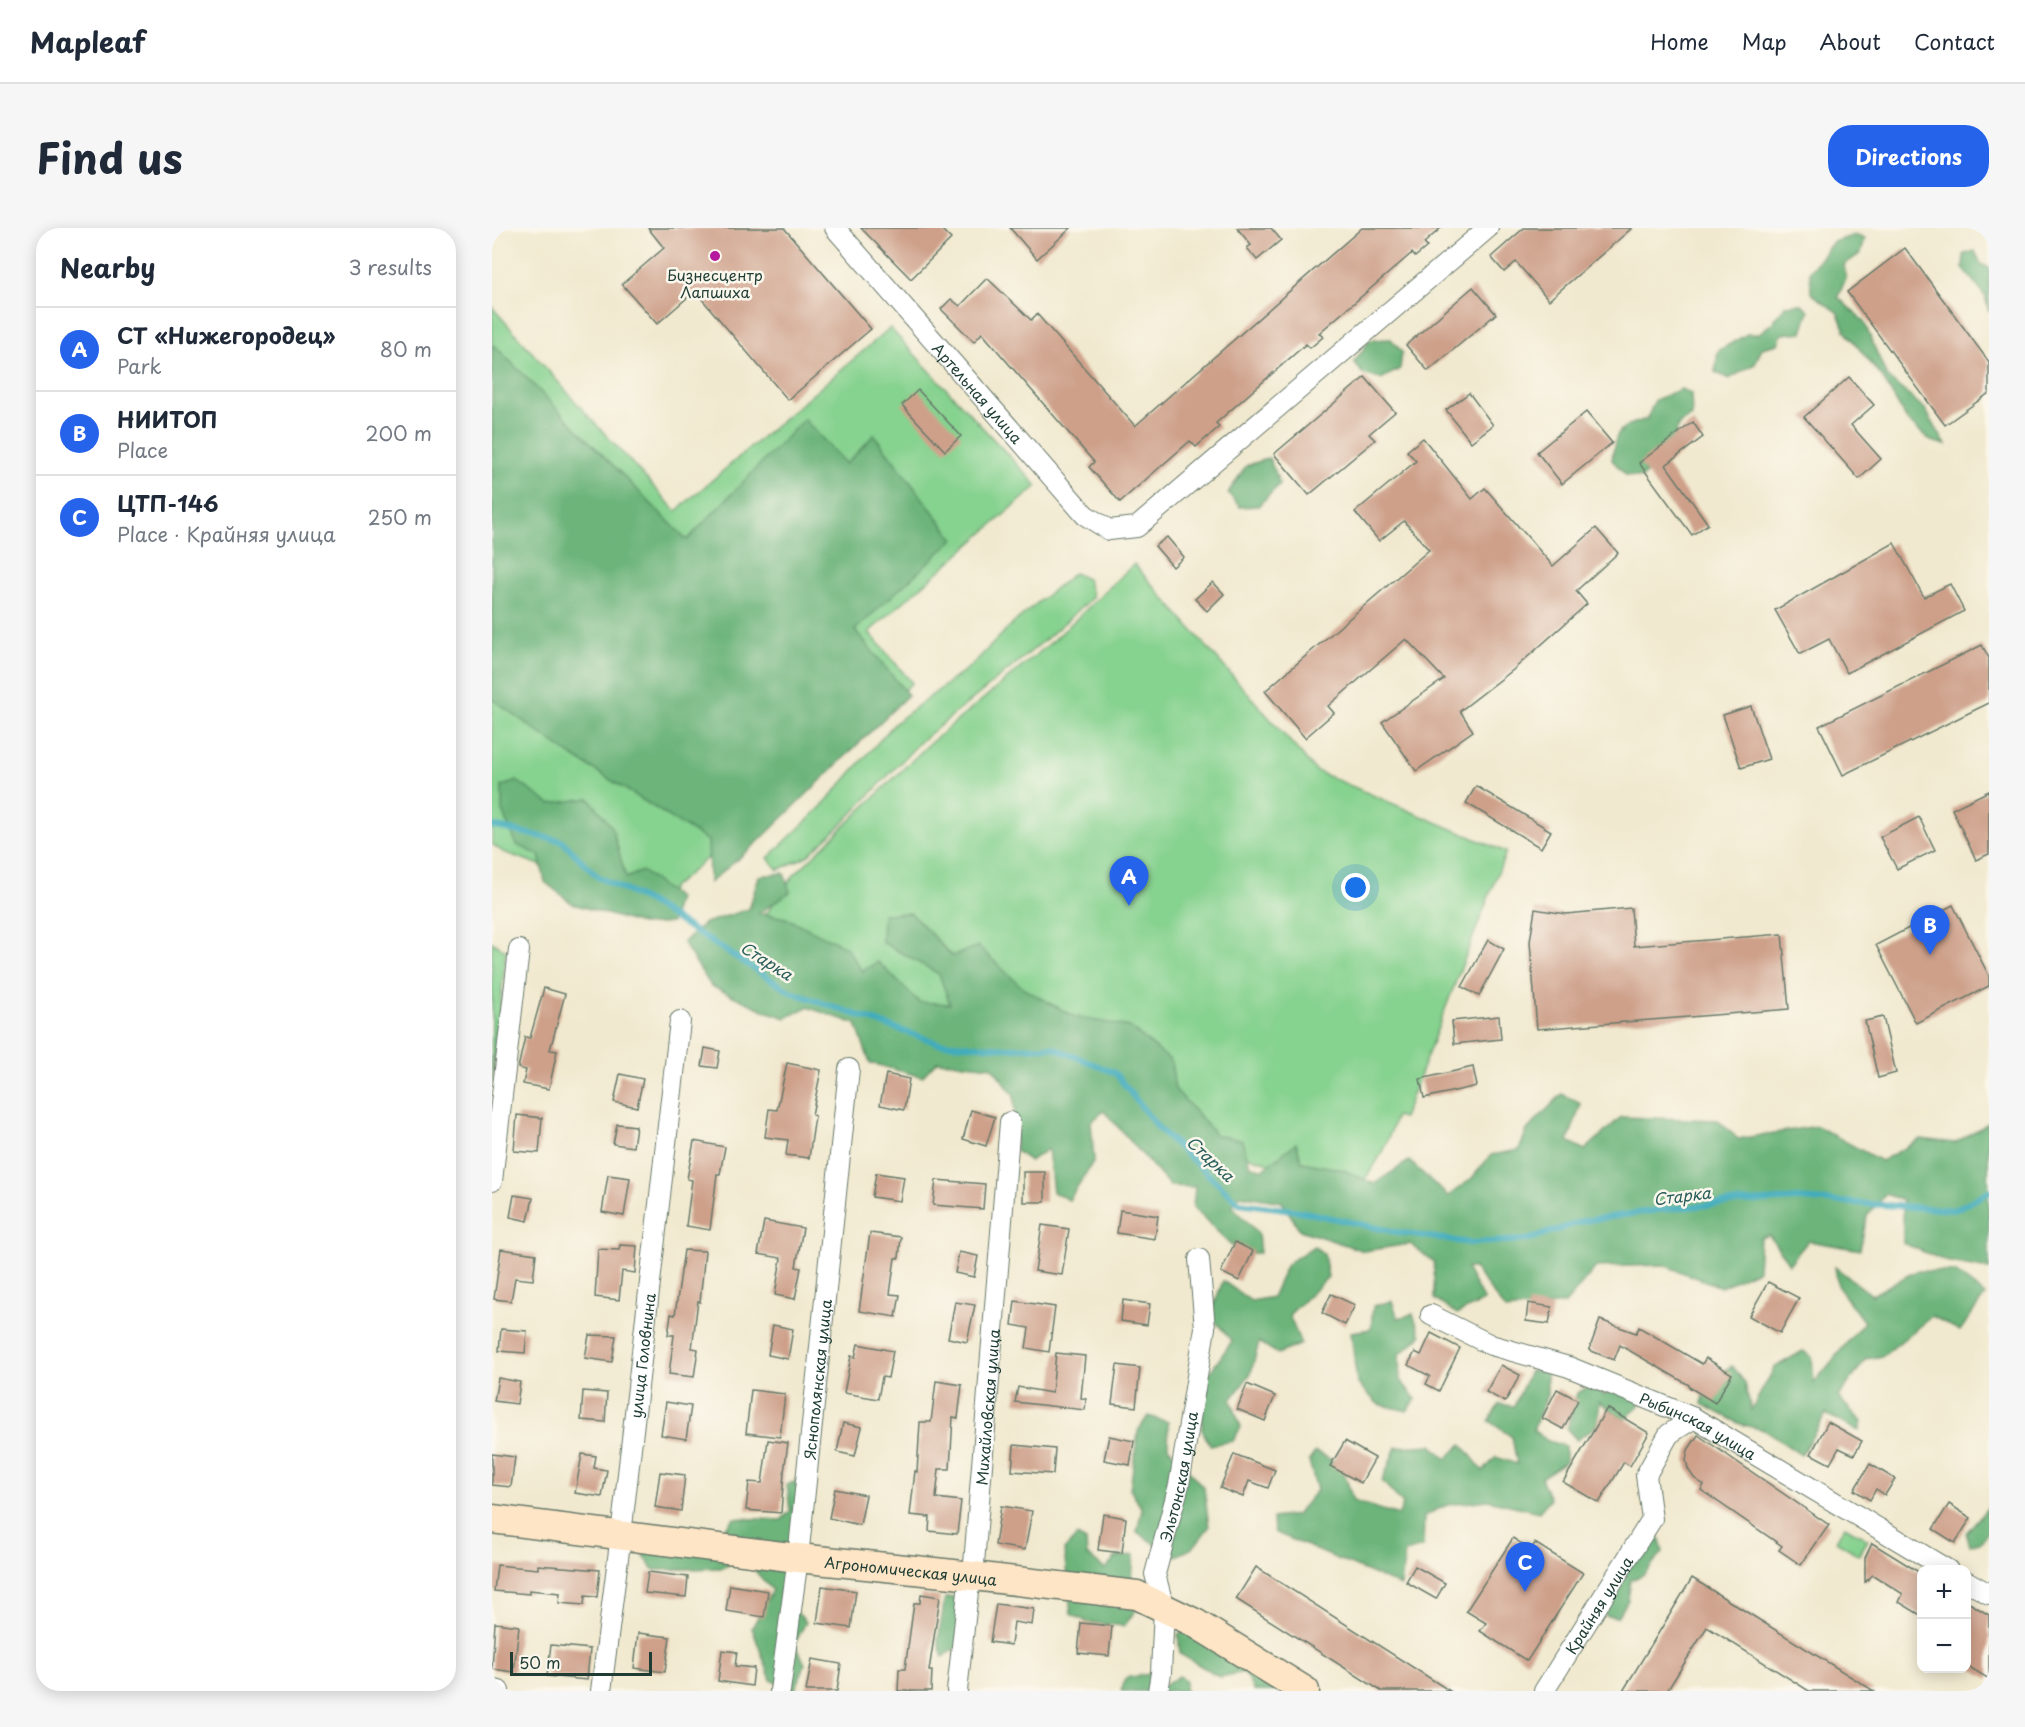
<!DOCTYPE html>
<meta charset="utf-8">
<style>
:root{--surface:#fff;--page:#f6f6f7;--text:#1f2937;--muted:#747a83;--line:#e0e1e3;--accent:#2563eb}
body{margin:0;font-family:"Playpen Sans",sans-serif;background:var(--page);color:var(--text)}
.controls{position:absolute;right:18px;bottom:18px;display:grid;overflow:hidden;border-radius:12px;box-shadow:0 3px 15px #0003}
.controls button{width:54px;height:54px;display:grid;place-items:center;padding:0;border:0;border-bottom:2px solid var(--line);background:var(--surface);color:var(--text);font:30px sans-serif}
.scale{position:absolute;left:18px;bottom:15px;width:142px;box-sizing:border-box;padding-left:6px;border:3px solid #1f3d34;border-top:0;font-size:16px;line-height:21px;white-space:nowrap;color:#1f3d34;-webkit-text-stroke:4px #fbf7ec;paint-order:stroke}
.you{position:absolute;left:864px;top:660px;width:21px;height:21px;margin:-15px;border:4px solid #fff;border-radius:50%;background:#1a73e8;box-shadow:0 0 0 9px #1a73e833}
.badge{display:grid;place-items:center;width:39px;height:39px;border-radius:50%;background:var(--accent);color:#fff;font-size:20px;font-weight:700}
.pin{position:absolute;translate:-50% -50px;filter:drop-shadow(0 2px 3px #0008)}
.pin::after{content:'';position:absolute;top:32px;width:21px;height:18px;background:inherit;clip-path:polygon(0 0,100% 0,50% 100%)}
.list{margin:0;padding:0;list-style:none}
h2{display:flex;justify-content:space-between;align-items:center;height:78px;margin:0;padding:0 24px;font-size:26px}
h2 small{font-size:20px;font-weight:400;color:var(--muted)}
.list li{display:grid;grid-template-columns:39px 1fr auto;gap:18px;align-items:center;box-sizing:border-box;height:84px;padding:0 24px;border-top:2px solid var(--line)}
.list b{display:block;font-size:22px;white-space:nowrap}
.list p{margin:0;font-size:20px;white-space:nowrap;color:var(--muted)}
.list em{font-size:20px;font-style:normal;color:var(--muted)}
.map{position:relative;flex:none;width:1497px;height:1463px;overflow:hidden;border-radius:24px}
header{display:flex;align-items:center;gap:36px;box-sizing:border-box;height:84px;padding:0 30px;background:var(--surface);border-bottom:2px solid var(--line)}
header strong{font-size:28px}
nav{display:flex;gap:33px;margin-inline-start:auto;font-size:21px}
.intro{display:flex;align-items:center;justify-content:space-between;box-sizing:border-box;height:144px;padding:0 36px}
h1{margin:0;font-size:42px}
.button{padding:15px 27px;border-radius:24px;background:var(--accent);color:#fff;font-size:21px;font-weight:700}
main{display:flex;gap:36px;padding:0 36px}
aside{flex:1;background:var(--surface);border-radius:24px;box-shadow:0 3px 15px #0003}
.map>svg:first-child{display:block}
</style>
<header>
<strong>Mapleaf</strong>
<nav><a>Home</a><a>Map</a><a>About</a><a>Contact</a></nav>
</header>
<div class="intro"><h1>Find us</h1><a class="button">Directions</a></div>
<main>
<aside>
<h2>Nearby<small>3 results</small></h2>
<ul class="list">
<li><span class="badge">A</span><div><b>СТ «Нижегородец»</b><p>Park</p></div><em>80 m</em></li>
<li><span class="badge">B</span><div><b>НИИТОП</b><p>Place</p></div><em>200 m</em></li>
<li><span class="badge">C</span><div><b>ЦТП-146</b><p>Place · Крайняя улица</p></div><em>250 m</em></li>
</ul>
</aside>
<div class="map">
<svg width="1497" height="1463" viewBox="0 0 1497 1463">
<rect width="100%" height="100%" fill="#fbf7ec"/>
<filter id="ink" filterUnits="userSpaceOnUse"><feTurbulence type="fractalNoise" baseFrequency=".0167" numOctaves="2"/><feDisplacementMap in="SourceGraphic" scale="12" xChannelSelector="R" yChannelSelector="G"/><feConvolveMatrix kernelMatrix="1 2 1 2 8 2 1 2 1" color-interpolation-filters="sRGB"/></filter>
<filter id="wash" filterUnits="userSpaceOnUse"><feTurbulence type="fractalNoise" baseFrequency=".008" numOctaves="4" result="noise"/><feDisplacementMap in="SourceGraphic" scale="24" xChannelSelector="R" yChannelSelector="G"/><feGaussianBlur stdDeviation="1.35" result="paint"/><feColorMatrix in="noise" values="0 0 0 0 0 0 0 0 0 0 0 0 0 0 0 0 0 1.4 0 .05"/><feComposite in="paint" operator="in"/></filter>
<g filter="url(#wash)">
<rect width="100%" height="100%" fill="#f1e9cf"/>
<!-- green -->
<g fill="#86d28f" stroke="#528862" stroke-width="1.5">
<polygon points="0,79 90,181 184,283 398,100 545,258 377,404 420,455 180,660 160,693 106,657 11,624 0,616"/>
<path d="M642 336 824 543 1014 624 911 890 904 888C896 915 883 942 863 962L726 919 439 787 258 708 302 647 437 516 562 412Z"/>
<polygon points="582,345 595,351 601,369 553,412 428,514 350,596 315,628 286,642 276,630 330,578 403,495 480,437 520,396"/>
<polygon points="0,714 14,723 0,855"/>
<polygon points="1353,1298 1376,1312 1367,1327 1344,1313"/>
</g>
<!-- forest -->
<g fill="#6cb47a" stroke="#467857" stroke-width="1.5">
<polygon points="1363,7 1373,11 1369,25 1352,37 1354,50 1346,69 1372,94 1395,149 1433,181 1454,217 1439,213 1415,192 1390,149 1353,103 1346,85 1319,65 1318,43 1341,14"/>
<polygon points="1483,23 1489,36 1497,40 1497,84 1493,68 1471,40 1472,26"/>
<polygon points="1310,76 1317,83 1310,104 1290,106 1286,116 1270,120 1263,136 1237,151 1223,144 1226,123 1255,106 1266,106 1280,95 1294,77"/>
<polygon points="899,111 910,124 908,141 889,151 871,146 862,134 878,112"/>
<polygon points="0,118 3,118 195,312 312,191 354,236 382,207 462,311 363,402 416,467 265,615 217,655 216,613 77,526 0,471"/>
<path d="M1189 161 1199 166 1200 188 1187 196 1178 223 1165 227 1151 250 1134 247 1120 232C1124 201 1126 200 1155 191L1163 172Z"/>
<polygon points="777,230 788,256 766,278 748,279 736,265 754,238"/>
<polygon points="25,553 58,576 97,570 120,599 134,650 150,643 186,670 179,695 152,697 81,676 53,654 47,627 25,617 10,583 10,558"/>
<polygon points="292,645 298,664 267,685 294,690 354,719 370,743 386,734 427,774 458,776 447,746 390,714 391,686 419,685 460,728 486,718 532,761 583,789 638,799 679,833 683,861 724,907 750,912 758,937 770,942 804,915 810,934 852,942 882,956 917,933 956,968 980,950 999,927 1027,922 1035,902 1070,866 1089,876 1076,913 1093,922 1129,889 1226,892 1246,911 1325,898 1389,933 1429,911 1463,915 1496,895 1497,1041 1453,1033 1411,1015 1411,973 1394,966 1375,988 1368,1022 1316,1013 1297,1036 1277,1007 1268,1010 1266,1042 1229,1059 1171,1037 1104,1039 1073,1076 1013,1082 982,1040 974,1040 992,1073 965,1086 942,1071 942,1034 918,1016 872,1023 808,1002 790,974 748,967 740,978 766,1005 768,1025 747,1025 701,979 703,959 678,958 612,883 599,894 602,932 577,972 561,964 556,921 538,933 524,923 522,867 500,839 445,833 430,849 378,835 364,796 315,779 294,790 276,784 219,758 191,715 213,695 257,681 267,648"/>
<polygon points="822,1018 832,1026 836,1049 797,1087 809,1116 786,1126 767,1114 759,1145 739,1172 749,1199 741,1213 718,1217 710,1202 709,1157 740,1113 718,1087 731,1053 759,1073 780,1069 795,1036"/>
<polygon points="1343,1039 1380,1067 1424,1043 1463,1044 1493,1067 1468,1103 1440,1088 1391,1128 1374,1131 1346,1169 1370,1194 1367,1203 1334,1186 1309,1227 1272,1202 1248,1196 1210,1176 1214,1153 1240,1138 1253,1155 1259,1182 1283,1139 1311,1123 1320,1129 1322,1155 1372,1094 1346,1059"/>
<polygon points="900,1073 906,1090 921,1086 929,1108 907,1127 908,1152 924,1171 915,1183 886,1176 865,1155 859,1104 879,1101 881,1078"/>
<path d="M1038 1143H1055V1167L1041 1202 1056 1213 1073 1218V1234L1049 1250 1058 1271 1047 1284 996 1272 955 1277 932 1288 931 1319 913 1324 909 1358 782 1304 781 1290 804 1287 825 1262 817 1233 823 1224C853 1235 853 1246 861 1273L907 1287 911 1276 890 1253 904 1219 940 1217 954 1231 970 1216 991 1243 1004 1229 1025 1236 1020 1209 997 1193 1007 1176 1022 1178Z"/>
<polygon points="1127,1154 1148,1176 1133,1192 1108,1174 1105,1197 1085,1212 1075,1201 1085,1165 1102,1156 1112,1167"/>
<polygon points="656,1188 676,1194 676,1219 712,1260 717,1299 701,1320 682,1329 645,1304 650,1281 638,1261 646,1203"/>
<polygon points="309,1251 304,1316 288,1366 314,1394 303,1415 313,1436 303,1463 300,1463 279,1452 260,1400 280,1362 250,1328 231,1340 162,1342 152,1328 174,1297 222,1314 242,1290 289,1292 298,1283 295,1257"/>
<polygon points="1497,1278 1497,1302 1488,1315 1478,1317 1474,1305"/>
<polygon points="585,1308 594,1313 595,1327 613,1341 624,1329 642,1327 640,1351 643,1384 632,1398 595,1394 579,1386 572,1322"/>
<polygon points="1155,1308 1167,1309 1171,1324 1151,1347 1139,1352 1136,1372 1125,1389 1114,1388 1109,1377"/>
<polygon points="470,1368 475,1412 451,1429 446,1413 453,1370"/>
<polygon points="699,1399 805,1463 762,1463 752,1444 728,1449 688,1426 686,1406"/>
<polygon points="657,1446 670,1459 687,1448 693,1452 693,1463 629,1463 634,1450"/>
</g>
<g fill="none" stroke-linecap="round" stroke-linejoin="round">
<!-- stream -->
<polyline stroke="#3facbd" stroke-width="6" points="0,598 70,613 106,649 155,673 299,764 446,815 516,820 560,819 623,845 667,901 747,975 808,983 904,1004 978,1015 1035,1012 1091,993 1166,982 1237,975 1306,971 1462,982 1497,964"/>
</g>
<g id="blocks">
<!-- building -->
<g fill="#cea08a">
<polygon points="156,0 292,0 379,101 296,172 203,63 165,96 130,56 172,20"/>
<polygon points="369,0 448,0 459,11 419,51"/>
<polygon points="518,0 579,0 545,31"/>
<polygon points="745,0 779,0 789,12 765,32 755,20 759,17"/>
<polygon points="870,0 949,0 932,15 935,19 923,29 920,25 827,105 831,109 818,120 814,116 724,195 727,199 704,219 698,213 628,274 597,239 602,234 490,105 482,114 449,81 459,71 468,78 495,50 539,92 545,86 643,198"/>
<polygon points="1032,0 1140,0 1057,72 1024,34 1012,44 999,29"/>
<polygon points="1413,20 1497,134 1497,165 1453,197 1355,64"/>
<polygon points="981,59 1004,86 936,143 914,117"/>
<polygon points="873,149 903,184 877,206 883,212 817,267 782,226"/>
<polygon points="1357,149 1382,177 1359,197 1389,231 1367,251 1312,189"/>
<polygon points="426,162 469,208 453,223 410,177"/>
<polygon points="977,165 1001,197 979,214 954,182"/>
<polygon points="1094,184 1120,215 1070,256 1045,224"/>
<polygon points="1201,194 1211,209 1174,237 1216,296 1200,307 1147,235"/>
<polygon points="931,210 980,271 993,260 1061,338 1104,300 1126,325 1084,363 1095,376 1021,442 968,483 981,503 924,543 890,494 952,451 914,411 836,478 842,485 813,510 773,463 937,322 912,293 887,313 863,284 924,233 915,223"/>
<polygon points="675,309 692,329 681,339 663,318"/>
<polygon points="1402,315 1432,369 1458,356 1472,383 1355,445 1337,411 1308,426 1283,382"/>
<polygon points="721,354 732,366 715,383 703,371"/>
<polygon points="1490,417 1497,430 1497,475 1351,547 1327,498"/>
<polygon points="1259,478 1277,531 1249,540 1231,487"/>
<polygon points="984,558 1059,603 1049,620 974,575"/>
<polygon points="1497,563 1497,626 1484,632 1460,581"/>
<polygon points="1427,589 1443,622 1405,641 1388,609"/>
<polygon points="1461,677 1497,748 1497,758 1424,795 1384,717"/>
<polygon points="1139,680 1142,718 1290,706 1297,781 1045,801 1038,714 1043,681 1074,686"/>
<polygon points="996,712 1012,721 987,768 970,759"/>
<polygon points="52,760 73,766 58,822 65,823 57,861 31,856 34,842 26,840 33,809 38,810"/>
<polygon points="1007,788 1009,811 962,816 960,793"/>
<polygon points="1391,789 1404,845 1386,850 1373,793"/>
<polygon points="213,820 228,823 225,840 210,838"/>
<polygon points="295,835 329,842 320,887 323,888 317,930 294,927 296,912 273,909 277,881 285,882"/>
<polygon points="981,839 985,858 932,870 928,851"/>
<polygon points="128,846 151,851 145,879 122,874"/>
<polygon points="394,846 417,851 412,882 388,877"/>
<polygon points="479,882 503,889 494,918 471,911"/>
<polygon points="25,887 50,890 47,925 22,923"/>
<polygon points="125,896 144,898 141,919 121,916"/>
<polygon points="202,913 233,919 228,946 225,946 218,1002 194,998 200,952 195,951"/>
<rect x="531" y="944" width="22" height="30"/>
<polygon points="384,945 412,949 408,973 380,969"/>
<polygon points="116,947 138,950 132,988 110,984"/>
<polygon points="444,952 493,956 491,981 441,977"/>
<polygon points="22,967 41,970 36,993 18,989"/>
<polygon points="628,982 666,988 663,1011 625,1005"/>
<polygon points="272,993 311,1000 304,1039 309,1040 303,1071 283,1067 289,1030 266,1026"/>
<polygon points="550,997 577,1001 570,1047 543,1043"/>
<polygon points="378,1005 409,1009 407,1030 403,1030 398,1066 408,1067 404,1089 367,1083"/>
<polygon points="743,1014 761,1023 747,1053 729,1044"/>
<polygon points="128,1017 145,1018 143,1045 130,1043 127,1072 103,1069 106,1021 127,1022"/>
<polygon points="9,1021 44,1026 41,1052 23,1050 19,1073 2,1071"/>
<polygon points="192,1022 213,1023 208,1074 206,1073 200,1120 206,1121 202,1149 177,1146 182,1107 176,1107 179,1086 183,1087"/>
<polygon points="467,1024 486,1028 482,1049 463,1045"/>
<polygon points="1276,1054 1307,1070 1288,1105 1257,1088"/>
<polygon points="839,1066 863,1077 853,1097 830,1085"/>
<polygon points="631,1072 658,1076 655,1097 629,1093"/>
<polygon points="523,1073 563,1079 557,1124 534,1120 537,1100 520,1097"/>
<polygon points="463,1074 483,1077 475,1114 456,1110"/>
<polygon points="1036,1075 1060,1079 1057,1096 1034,1093"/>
<polygon points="1108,1092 1144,1105 1147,1099 1210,1136 1214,1130 1240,1146 1223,1175 1197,1159 1197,1157 1128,1117 1122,1132 1097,1122"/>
<polygon points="281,1097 301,1101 296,1131 276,1127"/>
<polygon points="9,1101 35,1103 33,1125 7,1123"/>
<polygon points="939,1105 968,1120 947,1163 934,1156 938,1148 916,1137 923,1124 929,1127"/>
<polygon points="97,1107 124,1108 120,1134 93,1130"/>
<polygon points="366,1116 401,1123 396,1150 390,1149 386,1171 352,1165 359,1128 363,1129"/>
<polygon points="564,1125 593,1128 589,1170 594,1171 593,1182 523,1174 526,1159 560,1165"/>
<polygon points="625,1137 648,1140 644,1179 620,1176"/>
<polygon points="1009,1137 1028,1147 1013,1174 994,1164"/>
<polygon points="6,1150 28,1154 25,1176 2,1173"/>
<polygon points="444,1153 470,1157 466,1190 461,1189 458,1241 447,1241 444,1270 469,1273 465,1306 437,1303 438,1289 418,1287 423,1243 425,1244 428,1194 439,1194"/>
<polygon points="755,1156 783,1168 773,1193 745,1181"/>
<polygon points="1065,1161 1086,1172 1071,1201 1050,1190"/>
<polygon points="259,1162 293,1166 288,1209 254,1205"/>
<polygon points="91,1163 115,1165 113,1194 89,1192"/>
<polygon points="174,1174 199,1178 194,1211 169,1207"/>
<polygon points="1115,1180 1157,1205 1138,1238 1132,1234 1107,1275 1071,1254"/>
<polygon points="1336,1194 1370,1213 1362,1227 1347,1220 1338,1236 1319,1226"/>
<polygon points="351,1195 370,1199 363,1228 345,1224"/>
<polygon points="1206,1207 1337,1297 1309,1337 1287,1322 1290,1318 1209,1262 1212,1257 1202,1250 1196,1241 1194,1232 1196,1222"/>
<polygon points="617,1208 642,1213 638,1237 612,1232"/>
<polygon points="276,1212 296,1215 292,1244 289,1285 254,1282 257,1254 270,1255"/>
<polygon points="853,1213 883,1230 869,1255 838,1238"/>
<polygon points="522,1217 563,1221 561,1246 520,1243"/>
<polygon points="0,1226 23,1229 19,1259 0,1257"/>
<polygon points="90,1226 104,1228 102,1240 115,1242 110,1269 83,1265"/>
<polygon points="742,1226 783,1242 776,1260 757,1253 751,1269 728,1260"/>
<polygon points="1378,1236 1403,1251 1393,1267 1384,1261 1378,1272 1362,1262"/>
<polygon points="168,1244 193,1247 189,1283 163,1279"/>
<polygon points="343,1261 374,1267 368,1297 337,1290"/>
<polygon points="1457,1276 1479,1290 1463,1315 1441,1301"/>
<polygon points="509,1278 540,1283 533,1322 503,1317"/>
<polygon points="611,1286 634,1290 630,1325 606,1322"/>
<polygon points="1021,1310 1039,1322 1043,1315 1091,1345 1035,1433 988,1403 994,1395 974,1383"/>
<polygon points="1380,1315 1430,1346 1430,1388 1407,1374 1411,1366 1381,1347 1373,1354 1373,1330"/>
<polygon points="5,1337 46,1341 46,1337 108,1342 105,1369 93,1368 92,1377 67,1375 68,1365 37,1362 37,1366 2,1363"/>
<polygon points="923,1338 953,1355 944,1371 914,1354"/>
<polygon points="764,1339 958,1463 889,1463 744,1371"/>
<polygon points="156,1344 196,1349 194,1369 153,1365"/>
<polygon points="1200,1350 1253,1383 1382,1463 1317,1463 1215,1399 1175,1463 1131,1463"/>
<polygon points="238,1357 276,1363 272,1389 234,1383"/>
<polygon points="330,1358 364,1363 359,1400 325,1395"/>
<polygon points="429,1366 448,1369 437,1443 440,1443 439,1463 406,1463 407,1441 413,1441 422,1375 428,1375"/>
<polygon points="1474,1373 1497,1387 1497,1451 1474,1437"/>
<polygon points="504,1376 542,1381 540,1397 522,1394 519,1417 498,1414"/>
<polygon points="3,1395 27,1398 22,1444 0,1441"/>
<polygon points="589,1395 620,1398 617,1428 586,1425"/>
<polygon points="146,1405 178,1409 173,1444 142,1440"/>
<polygon points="59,1417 98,1421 95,1452 55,1448"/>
<polygon points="230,1422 245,1424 243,1438 262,1440 260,1458 226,1453"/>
<polygon points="320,1431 349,1436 345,1463 314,1463"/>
</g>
</g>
</g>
<g filter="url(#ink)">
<use href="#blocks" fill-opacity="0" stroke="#68796a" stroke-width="1.5"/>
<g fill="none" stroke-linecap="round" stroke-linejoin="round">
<defs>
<g id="street">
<path id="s1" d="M343 0 593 287 617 302 645 299 996 0"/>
<polyline points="0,953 27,722"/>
<path id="s2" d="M939 1087 999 1117 1077 1139 1202 1190 1456 1342"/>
<polyline points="1474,1353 1497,1366"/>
<polyline points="0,1462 7,1463"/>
<path id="s3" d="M109 1463 129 1307 188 793"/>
<path id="s4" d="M288 1463 306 1330 357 841"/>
<path id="s5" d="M465 1463 476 1364 481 1348 518 894"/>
<path id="s6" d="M666 1463 669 1445 672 1380 663 1346 687 1257 713 1100 707 1031"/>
<path id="s7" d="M1052 1463 1160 1291 1154 1247 1177 1206 1202 1190"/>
</g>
<g id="secondary">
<path id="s8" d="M0 1291 306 1330 481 1348 645 1367 703 1395 813 1463"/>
</g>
</defs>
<!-- street casing -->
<use href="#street" stroke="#68796a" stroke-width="22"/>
<!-- secondary casing -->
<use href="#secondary" stroke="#68796a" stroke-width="31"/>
<!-- street -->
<use href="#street" stroke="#fff" stroke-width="20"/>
<!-- secondary -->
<use href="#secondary" stroke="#fde5c5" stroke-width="28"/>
</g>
</g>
<!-- markers -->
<circle fill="#b5179e" stroke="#fbf7ec" stroke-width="2" cx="223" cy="28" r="6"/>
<g text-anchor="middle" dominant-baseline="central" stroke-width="5" stroke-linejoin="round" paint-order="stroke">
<!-- poi labels -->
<g font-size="15" fill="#1f3d34" stroke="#fbf7ec">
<text x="223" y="46">Бизнесцентр<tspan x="223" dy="17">Лапшиха</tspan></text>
</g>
<!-- street labels -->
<g font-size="15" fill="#1f3d34" stroke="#fbf7ec">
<text stroke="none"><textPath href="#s1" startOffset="218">Артельная улица</textPath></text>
<text stroke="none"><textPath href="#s3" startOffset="338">улица Головнина</textPath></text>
<text stroke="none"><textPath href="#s4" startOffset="314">Яснополянская улица</textPath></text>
<text stroke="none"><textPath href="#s5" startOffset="286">Михайловская улица</textPath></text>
<text stroke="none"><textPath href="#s2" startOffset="290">Рыбинская улица</textPath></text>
<text stroke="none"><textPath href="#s6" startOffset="219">Эльтонская улица</textPath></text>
<text stroke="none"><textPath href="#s8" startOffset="422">Агрономическая улица</textPath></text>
<text stroke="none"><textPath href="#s7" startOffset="102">Крайняя улица</textPath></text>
</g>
<!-- water labels -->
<g font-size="16" font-style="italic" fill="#295e5d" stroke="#fbf7ec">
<text transform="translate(275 732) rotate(32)">Старка</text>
<text transform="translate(719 930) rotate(43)">Старка</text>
<text transform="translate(1190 967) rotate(-7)">Старка</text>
</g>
</g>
</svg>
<div class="controls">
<button>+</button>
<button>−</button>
</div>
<div class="scale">50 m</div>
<div class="you"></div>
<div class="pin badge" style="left:637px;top:678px">A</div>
<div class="pin badge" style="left:1438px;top:727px">B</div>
<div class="pin badge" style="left:1033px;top:1364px">C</div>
</div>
</main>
